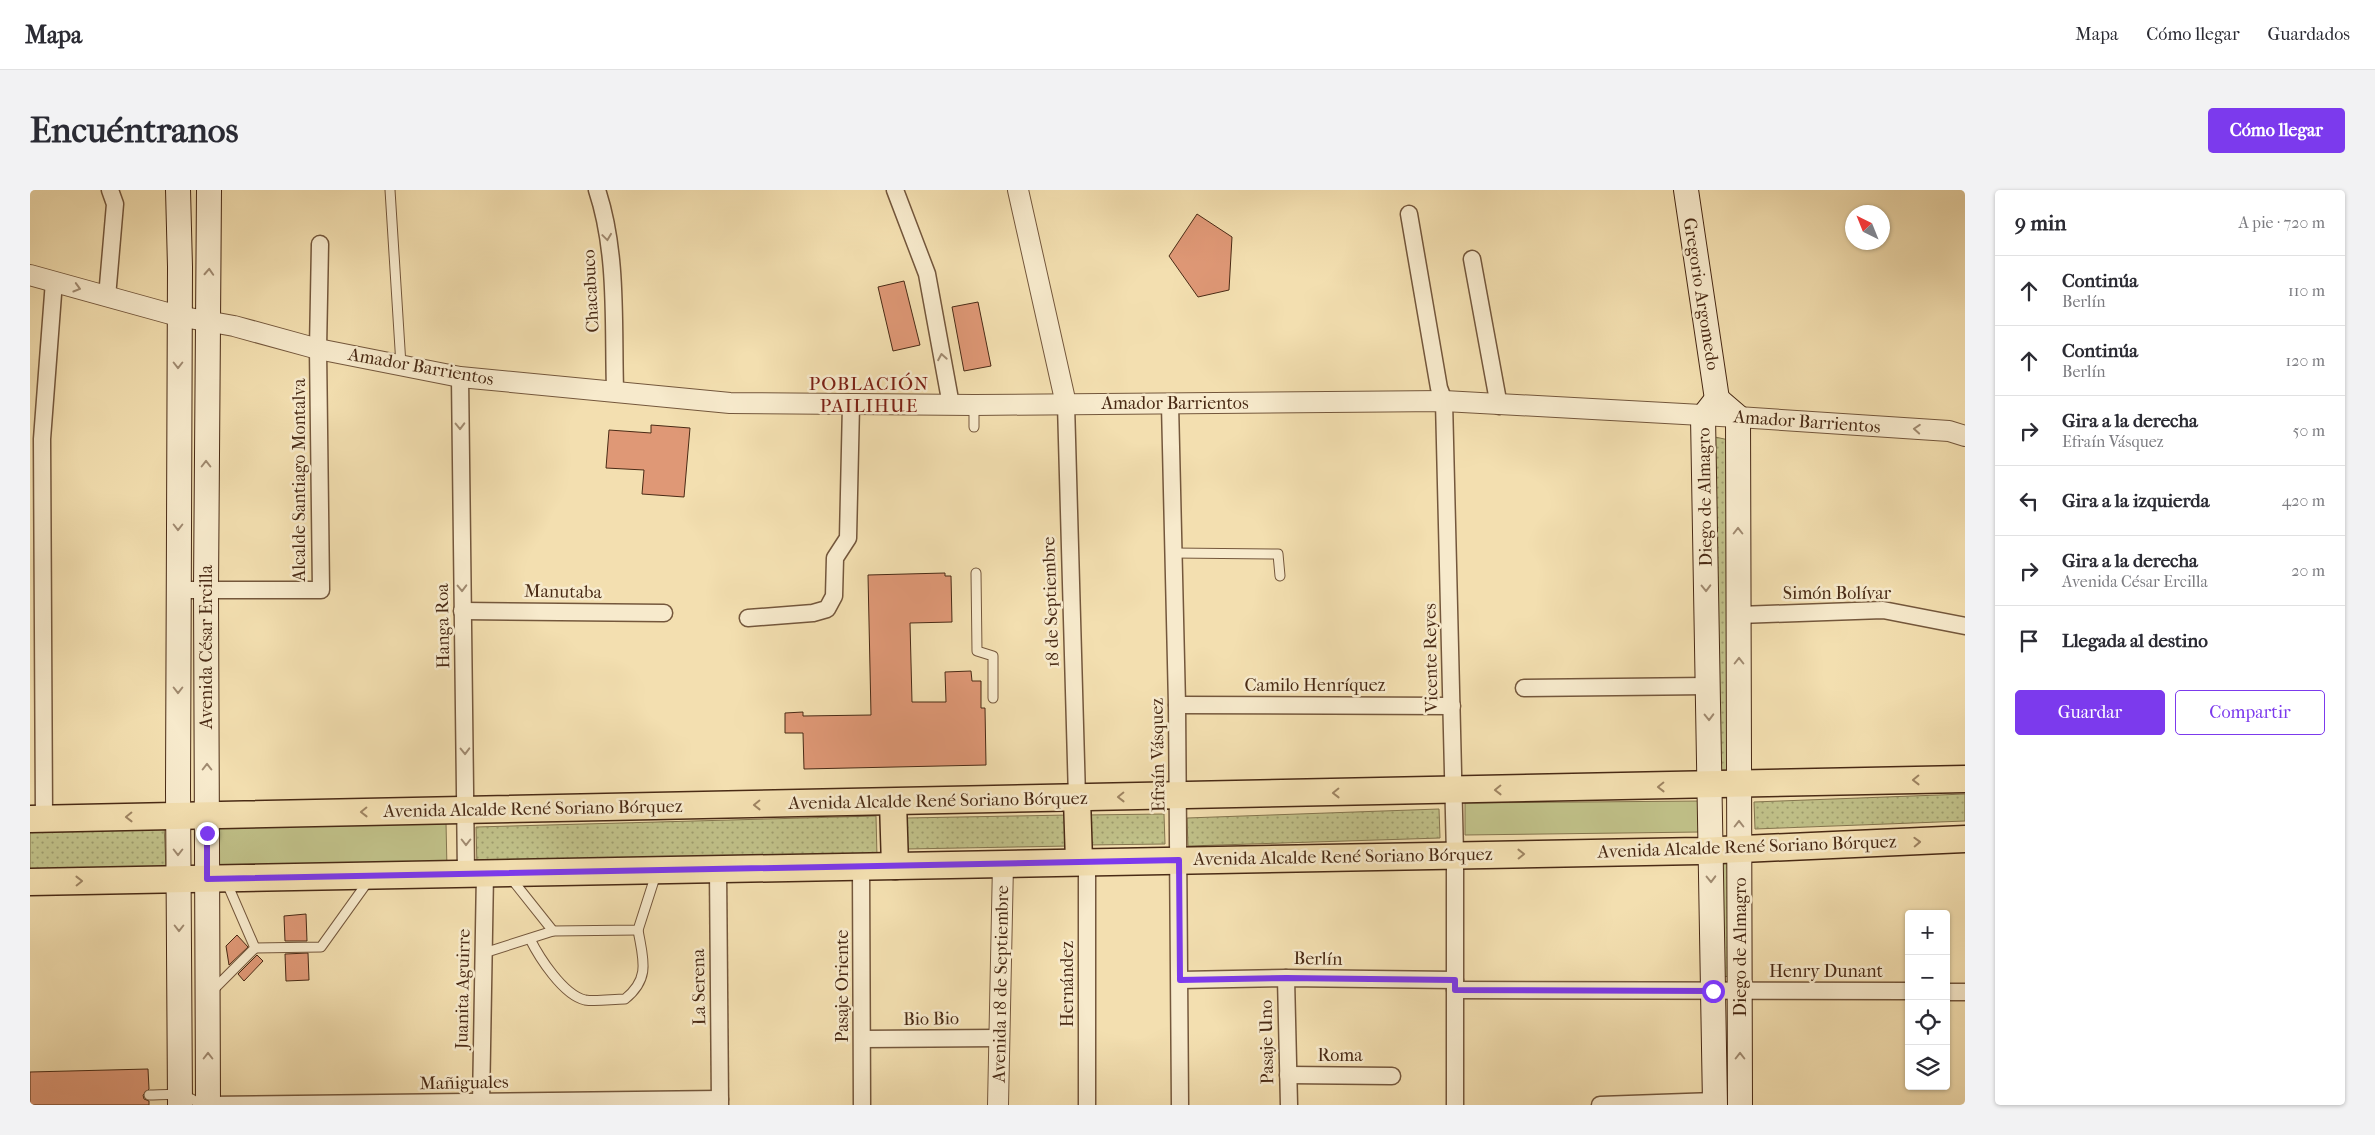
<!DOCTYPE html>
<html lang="es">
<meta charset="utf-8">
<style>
:root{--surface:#fff;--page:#f2f2f3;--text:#2b2b33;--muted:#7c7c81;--line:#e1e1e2;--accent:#7c3aed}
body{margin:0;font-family:"IM FELL French Canon",serif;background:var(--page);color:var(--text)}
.controls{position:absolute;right:15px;bottom:15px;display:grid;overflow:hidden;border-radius:5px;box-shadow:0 1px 4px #0004}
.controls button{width:45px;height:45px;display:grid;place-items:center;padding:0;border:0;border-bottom:1px solid var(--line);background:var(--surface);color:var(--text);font:25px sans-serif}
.compass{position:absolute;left:1815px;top:15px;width:45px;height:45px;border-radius:50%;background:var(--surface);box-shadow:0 1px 4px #0004;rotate:317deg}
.stop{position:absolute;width:15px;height:15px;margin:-11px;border:4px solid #7c3aed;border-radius:50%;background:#fff}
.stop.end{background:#7c3aed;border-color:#fff;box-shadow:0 1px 5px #0008}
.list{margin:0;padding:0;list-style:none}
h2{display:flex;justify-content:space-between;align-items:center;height:65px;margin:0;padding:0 20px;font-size:21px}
h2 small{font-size:16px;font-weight:400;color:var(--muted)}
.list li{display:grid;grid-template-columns:32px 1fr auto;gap:15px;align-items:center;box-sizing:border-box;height:70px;padding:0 20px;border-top:1px solid var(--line)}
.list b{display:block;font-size:19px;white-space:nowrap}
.list p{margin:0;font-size:16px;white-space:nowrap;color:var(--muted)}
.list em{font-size:16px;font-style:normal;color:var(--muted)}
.actions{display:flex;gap:10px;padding:15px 20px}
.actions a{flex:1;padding:11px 0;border:1px solid var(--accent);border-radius:5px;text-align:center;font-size:18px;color:var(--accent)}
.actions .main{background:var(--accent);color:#fff}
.icon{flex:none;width:28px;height:28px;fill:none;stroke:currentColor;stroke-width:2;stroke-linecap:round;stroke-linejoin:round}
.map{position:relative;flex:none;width:1935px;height:915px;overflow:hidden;border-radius:5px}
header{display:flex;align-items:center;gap:30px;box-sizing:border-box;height:70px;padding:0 25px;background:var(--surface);border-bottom:1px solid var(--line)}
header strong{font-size:24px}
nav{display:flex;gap:28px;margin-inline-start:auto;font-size:18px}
.intro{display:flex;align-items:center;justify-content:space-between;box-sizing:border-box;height:120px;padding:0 30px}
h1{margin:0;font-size:35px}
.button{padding:12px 22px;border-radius:5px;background:var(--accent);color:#fff;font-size:18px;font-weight:700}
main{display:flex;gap:30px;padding:0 30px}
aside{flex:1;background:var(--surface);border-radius:5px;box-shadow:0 1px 4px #0004}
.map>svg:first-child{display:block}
</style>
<header>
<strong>Mapa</strong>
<nav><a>Mapa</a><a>Cómo llegar</a><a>Guardados</a></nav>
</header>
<div class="intro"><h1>Encuéntranos</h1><a class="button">Cómo llegar</a></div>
<main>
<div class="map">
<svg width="1935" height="915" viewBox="0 0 1935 915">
<defs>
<pattern id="grass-dots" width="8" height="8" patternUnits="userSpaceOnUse" patternTransform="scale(1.25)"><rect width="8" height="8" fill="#c0c088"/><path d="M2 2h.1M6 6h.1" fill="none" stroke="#9e9c6e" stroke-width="1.8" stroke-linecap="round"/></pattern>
</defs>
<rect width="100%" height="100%" fill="#f3dfb0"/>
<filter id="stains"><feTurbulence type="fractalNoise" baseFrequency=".004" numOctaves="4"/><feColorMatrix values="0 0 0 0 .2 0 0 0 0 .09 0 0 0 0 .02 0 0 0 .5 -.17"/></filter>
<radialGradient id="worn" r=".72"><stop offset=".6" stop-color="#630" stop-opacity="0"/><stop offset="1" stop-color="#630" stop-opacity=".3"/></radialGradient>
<!-- grass -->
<g fill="url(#grass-dots)" stroke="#84754e">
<polygon points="1685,247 1699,250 1699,583 1688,583"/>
<polygon points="1935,604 1935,631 1725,639 1724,612"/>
<polygon points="1409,619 1410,648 1158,656 1157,628"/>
<polygon points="1134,624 1135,654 1056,655 1056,625"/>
<polygon points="1040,625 1040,656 876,659 876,628"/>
<polygon points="846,626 847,666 447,677 446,637"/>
<polygon points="134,635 136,678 0,682 0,639"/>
<polygon points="1688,672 1702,674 1703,786 1690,787"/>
</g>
<!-- park -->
<g fill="#c0c088" stroke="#84754e">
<polygon points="1671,611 1671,642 1435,645 1435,613"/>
<polygon points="416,632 417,679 187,684 186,637"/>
</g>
<!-- building -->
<g fill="#df9876" stroke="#492a15">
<polygon points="1167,24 1202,47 1199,100 1168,107 1139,66"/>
<polygon points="874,91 890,155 863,161 848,97"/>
<polygon points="948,112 961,176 934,181 922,117"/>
<polygon points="621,235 660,238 654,307 612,304 614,280 576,278 579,240 621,243"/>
<polygon points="915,383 915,386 921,386 922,432 880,433 882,512 916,512 915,482 941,481 942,491 951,491 951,518 955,518 956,575 774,579 773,543 755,543 755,523 773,522 773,526 841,525 838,385"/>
<polygon points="276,724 277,751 255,751 254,726"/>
<polygon points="207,745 218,757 199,775 196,756"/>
<polygon points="278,763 279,790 256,791 255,764"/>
<polygon points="227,765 233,771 214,791 208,784"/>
<polygon points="118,879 119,899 113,905 114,909 119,911 119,915 0,915 0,882"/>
</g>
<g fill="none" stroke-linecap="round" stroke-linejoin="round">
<defs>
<g id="service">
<polyline points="360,0 371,175"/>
<polyline points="944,215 944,237"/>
<polyline points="1143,363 1248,364 1250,386"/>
<polyline points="946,383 947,461 963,466 963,508"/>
<polyline points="480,687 523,741"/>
<polyline points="196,691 225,758 291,757 339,690"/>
<path d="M500 749C509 767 533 805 555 810 566 812 583 809 595 809 621 788 613 769 608 740"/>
<polyline points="454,763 523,741 608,740 626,684"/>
<polyline points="181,802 225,758"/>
<path d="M119 905C137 905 156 901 170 915"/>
</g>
<g id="minor">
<path d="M567 0C588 63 583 135 585 200"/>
<polyline points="865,0 897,84 921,215"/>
<polyline points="1379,24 1409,198 1414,211 1425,665 1425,915"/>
<polyline points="1442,69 1469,216"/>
<polyline points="77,107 85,14 80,0"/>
<polyline points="430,187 436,684"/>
<polyline points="1036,214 1047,608"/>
<polyline points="1140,214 1147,515 1150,915"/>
<polyline points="148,400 291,400 288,159 290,54"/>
<polyline points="432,421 634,423"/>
<polyline points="1709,425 1853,420 1935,436"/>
<polyline points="718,428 783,423 797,419 804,406 805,368 818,348 821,215"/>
<polyline points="1494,498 1678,496"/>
<polyline points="1147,515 1422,516"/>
<polyline points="14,629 12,249 24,91"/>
<polyline points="831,676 832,915"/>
<polyline points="688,679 690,915"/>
<polyline points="1256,788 1259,915"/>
<polyline points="1150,790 1256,788 1425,790"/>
<polyline points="1425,800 1879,801"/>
<polyline points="1916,802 1935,802"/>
<polyline points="833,849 969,848"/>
<polyline points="1258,885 1362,886"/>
<polyline points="178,915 690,909"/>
<polyline points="451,915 455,683"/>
<polyline points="1057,915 1057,672"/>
<polyline points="1570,915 1685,911"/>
</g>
<g id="tertiary">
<polyline points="988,0 1036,214"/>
<polyline points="0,85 148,126 204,136 288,159 430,187 700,213 944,215 1414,211 1708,227 1919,241 1935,246"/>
<polyline points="968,915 973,674"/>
</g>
<g id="secondary">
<polyline points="148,0 150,77 148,601 150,915"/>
<polyline points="1656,0 1687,209"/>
<polyline points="1687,209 1708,227 1710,915"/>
<polyline points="178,915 176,399 179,0"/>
<polyline points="1685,915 1673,227 1687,209"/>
</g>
<g id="primary">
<polyline points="1047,608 1049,672"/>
<polyline points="863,612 865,676"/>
<polyline points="0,629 1935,589"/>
<polyline points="0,692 1669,661 1935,649"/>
</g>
</defs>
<!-- service casing -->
<use href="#service" stroke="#74573c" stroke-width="11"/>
<!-- minor casing -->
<use href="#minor" stroke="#74573c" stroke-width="19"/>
<!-- tertiary casing -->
<use href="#tertiary" stroke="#74573c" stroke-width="22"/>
<!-- secondary casing -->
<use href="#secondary" stroke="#492a15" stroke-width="26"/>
<!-- primary casing -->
<use href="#primary" stroke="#492a15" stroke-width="29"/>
<!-- service -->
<use href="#service" stroke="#f7eacc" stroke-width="9"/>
<!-- minor -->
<use href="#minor" stroke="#f7eacc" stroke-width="16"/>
<!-- tertiary -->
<use href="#tertiary" stroke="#f7eacc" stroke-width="20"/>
<!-- secondary -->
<use href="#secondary" stroke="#f7eacc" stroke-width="24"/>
<!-- primary -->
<use href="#primary" stroke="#f3dfb0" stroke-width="26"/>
</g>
<!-- one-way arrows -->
<defs><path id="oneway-chevron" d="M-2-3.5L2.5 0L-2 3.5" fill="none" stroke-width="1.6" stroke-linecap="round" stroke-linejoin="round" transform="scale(1.25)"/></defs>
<g stroke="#a08a70">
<use href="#oneway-chevron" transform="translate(577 47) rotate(82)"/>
<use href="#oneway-chevron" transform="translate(179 82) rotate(-87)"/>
<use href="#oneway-chevron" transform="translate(47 98) rotate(16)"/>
<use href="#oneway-chevron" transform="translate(912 167) rotate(-100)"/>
<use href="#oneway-chevron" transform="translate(148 175) rotate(90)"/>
<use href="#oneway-chevron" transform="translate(430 236) rotate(89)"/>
<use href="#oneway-chevron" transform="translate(1887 239) rotate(-176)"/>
<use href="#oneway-chevron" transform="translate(176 274) rotate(-90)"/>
<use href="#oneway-chevron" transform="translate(148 337) rotate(90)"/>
<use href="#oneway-chevron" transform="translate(1708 341) rotate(-90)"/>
<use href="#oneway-chevron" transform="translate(432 398) rotate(89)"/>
<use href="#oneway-chevron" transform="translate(1676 398) rotate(89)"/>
<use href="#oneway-chevron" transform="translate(1709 471) rotate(-90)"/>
<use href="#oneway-chevron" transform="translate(148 500) rotate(90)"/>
<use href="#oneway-chevron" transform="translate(1679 527) rotate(89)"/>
<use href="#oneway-chevron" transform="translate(435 561) rotate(89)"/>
<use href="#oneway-chevron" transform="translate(177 577) rotate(-90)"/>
<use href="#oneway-chevron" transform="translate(1709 634) rotate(-90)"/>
<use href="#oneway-chevron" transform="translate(436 652) rotate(90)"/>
<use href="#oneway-chevron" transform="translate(148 662) rotate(90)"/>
<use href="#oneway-chevron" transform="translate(1681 689) rotate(89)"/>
<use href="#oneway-chevron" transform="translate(149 738) rotate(90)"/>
<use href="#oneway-chevron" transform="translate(178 866) rotate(-90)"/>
<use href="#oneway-chevron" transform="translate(1710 866) rotate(-90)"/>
</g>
<g stroke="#9e8462">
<use href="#oneway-chevron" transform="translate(1886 590) rotate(179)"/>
<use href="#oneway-chevron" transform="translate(1631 597) rotate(179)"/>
<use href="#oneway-chevron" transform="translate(1468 600) rotate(179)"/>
<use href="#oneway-chevron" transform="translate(1306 603) rotate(179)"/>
<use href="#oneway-chevron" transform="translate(1091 607) rotate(179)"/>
<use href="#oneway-chevron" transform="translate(727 615) rotate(179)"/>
<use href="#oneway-chevron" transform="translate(334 622) rotate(179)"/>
<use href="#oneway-chevron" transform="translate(99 627) rotate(179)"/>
<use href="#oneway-chevron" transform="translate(1887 652) rotate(-2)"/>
<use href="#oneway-chevron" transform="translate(1491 664) rotate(-1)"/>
<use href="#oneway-chevron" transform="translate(49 691) rotate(-1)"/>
</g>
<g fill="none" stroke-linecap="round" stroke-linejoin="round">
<!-- route -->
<polyline stroke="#7c3aed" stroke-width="6" points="177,643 177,689 1149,670 1150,790 1256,788 1425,790 1425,800 1683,801"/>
</g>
<g text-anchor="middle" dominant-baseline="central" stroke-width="5" stroke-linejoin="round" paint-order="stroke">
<!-- street labels -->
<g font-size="18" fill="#492a15" stroke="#f7eacc">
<text transform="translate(561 101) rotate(-93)">Chacabuco</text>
<text transform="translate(1671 104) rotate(81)">Gregorio Argomedo</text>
<text transform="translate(391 177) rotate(10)">Amador Barrientos</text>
<text x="1145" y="213">Amador Barrientos</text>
<text transform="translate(1777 232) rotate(4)">Amador Barrientos</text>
<text transform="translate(269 290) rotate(-90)">Alcalde Santiago Montalva</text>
<text transform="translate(1675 307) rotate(-91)">Diego de Almagro</text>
<text transform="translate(533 402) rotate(1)">Manutaba</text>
<text x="1807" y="403">Simón Bolívar</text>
<text transform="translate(1021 412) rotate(-92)">18 de Septiembre</text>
<text transform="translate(413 436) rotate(-91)">Hanga Roa</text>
<text transform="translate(176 457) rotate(-90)">Avenida César Ercilla</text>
<text transform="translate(1401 468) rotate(-91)">Vicente Reyes</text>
<text x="1285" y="495">Camilo Henríquez</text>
<text transform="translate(1128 565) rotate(-91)">Efraín Vásquez</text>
<text transform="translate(908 611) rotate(-1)">Avenida Alcalde René Soriano Bórquez</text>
<text transform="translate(503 619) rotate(-1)">Avenida Alcalde René Soriano Bórquez</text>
<text transform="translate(1717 657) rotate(-2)">Avenida Alcalde René Soriano Bórquez</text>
<text transform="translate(1313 667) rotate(-1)">Avenida Alcalde René Soriano Bórquez</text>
<text transform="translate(1710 757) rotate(-90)">Diego de Almagro</text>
<text transform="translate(1288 769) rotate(1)">Berlín</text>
<text x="1796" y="781">Henry Dunant</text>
<text transform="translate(971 794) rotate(-89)">Avenida 18 de Septiembre</text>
<text transform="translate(1037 794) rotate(-90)">Hernández</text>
<text transform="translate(812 796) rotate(-90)">Pasaje Oriente</text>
<text transform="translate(669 797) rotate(-91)">La Serena</text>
<text transform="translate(433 799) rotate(-89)">Juanita Aguirre</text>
<text transform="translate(901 829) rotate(-1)">Bio Bio</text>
<text transform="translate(1237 852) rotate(-91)">Pasaje Uno</text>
<text x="1310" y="865">Roma</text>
<text transform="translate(434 893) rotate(-1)">Mañiguales</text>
</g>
<!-- neighbourhood labels -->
<g font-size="19" letter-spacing="1" fill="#7a1f14" stroke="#f7eacc">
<text x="839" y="194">POBLACIÓN<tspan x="839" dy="22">PAILIHUE</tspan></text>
</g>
</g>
<rect width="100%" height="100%" filter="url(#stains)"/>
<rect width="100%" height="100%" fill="url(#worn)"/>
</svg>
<div class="controls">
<button>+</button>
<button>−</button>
<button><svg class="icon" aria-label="locate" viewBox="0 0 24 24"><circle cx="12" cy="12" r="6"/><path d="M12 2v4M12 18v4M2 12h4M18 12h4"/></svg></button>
<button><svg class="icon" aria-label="layers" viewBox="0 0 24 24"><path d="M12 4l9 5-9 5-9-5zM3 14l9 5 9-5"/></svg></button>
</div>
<svg class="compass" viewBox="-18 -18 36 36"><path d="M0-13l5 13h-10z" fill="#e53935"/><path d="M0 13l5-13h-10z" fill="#7c7c81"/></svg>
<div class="stop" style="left:1683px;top:801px"></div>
<div class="stop end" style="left:177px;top:643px"></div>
</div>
<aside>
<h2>9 min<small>A pie · 720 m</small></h2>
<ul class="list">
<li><svg class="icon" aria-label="ahead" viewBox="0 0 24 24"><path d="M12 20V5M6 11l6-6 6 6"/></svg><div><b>Continúa</b><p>Berlín</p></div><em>110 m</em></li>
<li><svg class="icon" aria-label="ahead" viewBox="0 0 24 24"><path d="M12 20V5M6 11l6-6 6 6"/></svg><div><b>Continúa</b><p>Berlín</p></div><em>120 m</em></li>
<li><svg class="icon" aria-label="right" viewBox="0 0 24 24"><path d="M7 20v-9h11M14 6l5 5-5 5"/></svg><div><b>Gira a la derecha</b><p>Efraín Vásquez</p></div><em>50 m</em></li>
<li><svg class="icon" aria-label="left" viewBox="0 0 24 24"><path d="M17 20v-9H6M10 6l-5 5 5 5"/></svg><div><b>Gira a la izquierda</b></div><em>420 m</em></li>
<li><svg class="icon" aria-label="right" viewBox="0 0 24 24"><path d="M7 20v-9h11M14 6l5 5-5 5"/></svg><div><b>Gira a la derecha</b><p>Avenida César Ercilla</p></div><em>20 m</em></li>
<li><svg class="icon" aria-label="arrive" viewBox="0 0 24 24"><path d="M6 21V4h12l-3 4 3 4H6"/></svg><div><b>Llegada al destino</b></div></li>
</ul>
<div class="actions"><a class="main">Guardar</a><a>Compartir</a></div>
</aside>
</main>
